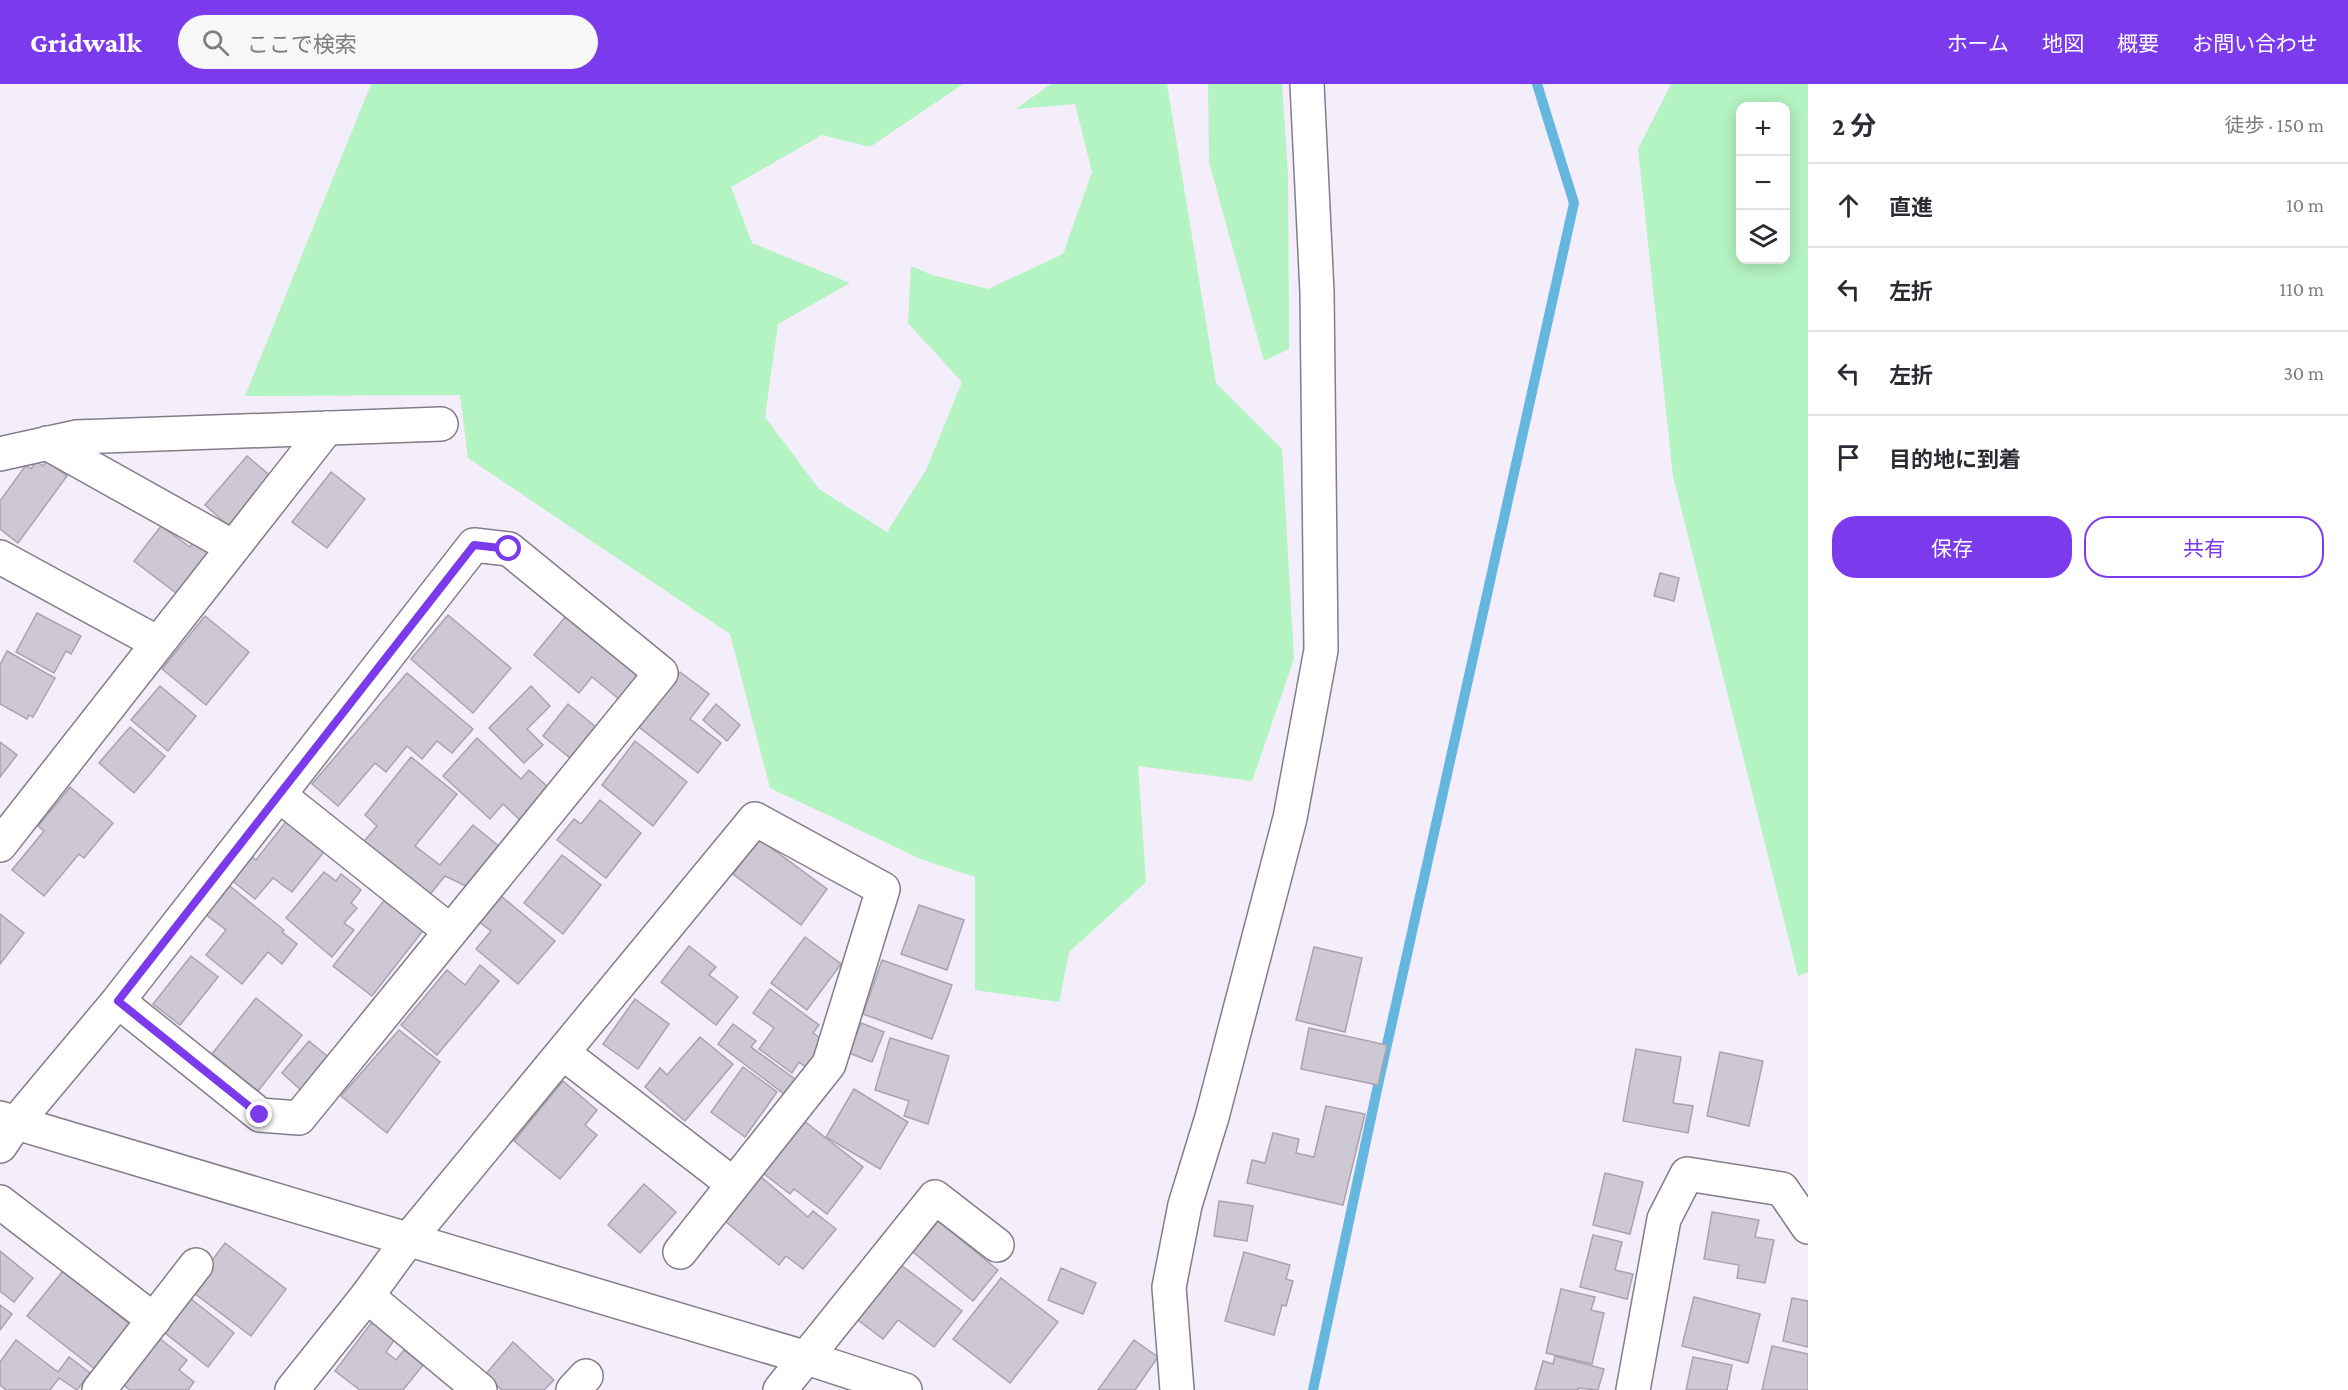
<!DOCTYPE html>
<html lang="ja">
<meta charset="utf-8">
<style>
:root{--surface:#fff;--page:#f7f7f7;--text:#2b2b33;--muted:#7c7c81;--line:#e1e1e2;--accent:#7c3aed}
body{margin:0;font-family:"Crimson Pro","Noto Sans JP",serif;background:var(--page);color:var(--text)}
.controls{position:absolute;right:18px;top:18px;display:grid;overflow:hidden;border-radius:12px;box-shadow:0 3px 15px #0003}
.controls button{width:54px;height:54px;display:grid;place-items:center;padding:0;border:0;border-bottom:2px solid var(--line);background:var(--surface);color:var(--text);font:30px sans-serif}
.stop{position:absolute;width:18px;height:18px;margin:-14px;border:4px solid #7c3aed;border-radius:50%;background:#fff}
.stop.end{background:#7c3aed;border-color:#fff;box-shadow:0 2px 6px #0008}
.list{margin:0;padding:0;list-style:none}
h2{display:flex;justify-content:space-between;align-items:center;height:78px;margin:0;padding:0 24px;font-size:26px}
h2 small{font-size:20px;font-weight:400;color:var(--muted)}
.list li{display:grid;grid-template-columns:39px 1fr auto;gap:18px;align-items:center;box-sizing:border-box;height:84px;padding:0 24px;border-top:2px solid var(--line)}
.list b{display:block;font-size:22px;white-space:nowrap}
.list em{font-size:20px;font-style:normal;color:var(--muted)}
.actions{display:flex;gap:12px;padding:18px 24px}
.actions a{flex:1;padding:14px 0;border:2px solid var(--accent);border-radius:24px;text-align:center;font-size:21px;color:var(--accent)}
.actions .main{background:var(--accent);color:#fff}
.icon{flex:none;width:33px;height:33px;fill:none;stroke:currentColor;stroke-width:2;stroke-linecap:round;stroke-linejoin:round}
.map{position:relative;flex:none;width:1808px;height:1306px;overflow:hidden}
header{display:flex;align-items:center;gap:36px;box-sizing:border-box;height:84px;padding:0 30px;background:var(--accent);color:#fff}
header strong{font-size:28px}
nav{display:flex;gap:33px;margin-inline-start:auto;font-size:21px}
.search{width:420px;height:54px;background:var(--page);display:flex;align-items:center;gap:15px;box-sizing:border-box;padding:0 21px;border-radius:33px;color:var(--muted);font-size:22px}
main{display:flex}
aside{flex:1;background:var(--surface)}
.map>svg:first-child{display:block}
</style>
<header>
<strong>Gridwalk</strong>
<div class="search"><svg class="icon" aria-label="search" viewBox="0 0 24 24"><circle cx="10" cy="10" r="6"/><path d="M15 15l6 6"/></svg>ここで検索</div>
<nav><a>ホーム</a><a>地図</a><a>概要</a><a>お問い合わせ</a></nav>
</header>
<main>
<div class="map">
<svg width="1808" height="1306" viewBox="0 0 1808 1306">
<rect width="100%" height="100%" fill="#f4edfa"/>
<!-- green -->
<g fill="#b4f3c2" fill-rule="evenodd">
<polygon points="371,0 963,0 870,63 822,51 731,103 752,159 850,199 778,240 765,333 819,405 887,448 926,386 962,298 908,239 911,182 932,191 988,205 1063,170 1092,88 1075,20 1016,25 1051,0 1167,0 1216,299 1282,365 1294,575 1252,697 1138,682 1146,798 1069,868 1059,918 975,906 975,793 923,776 770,704 730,550 468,374 460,311 245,312"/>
<polygon points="1208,0 1282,0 1288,91 1289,265 1264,277 1209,78"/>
<path d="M1671 0H1808V888L1798 892 1673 392 1638 65ZM1740 22H1786V176H1740Z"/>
</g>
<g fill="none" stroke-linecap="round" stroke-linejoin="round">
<!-- stream -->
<polyline stroke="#65b7df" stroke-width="10" points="1313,1306 1378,1001 1574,119 1537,0"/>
</g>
<!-- building -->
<g fill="#cec8d5" stroke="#a9a3af" stroke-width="1.5">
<polygon points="247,372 273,394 231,444 205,421"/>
<polygon points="36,377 43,382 46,377 67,392 18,459 0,445 0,417 26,381 31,385"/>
<polygon points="331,388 365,415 327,464 292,438"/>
<polygon points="161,442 190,463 195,455 213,468 180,512 134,477"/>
<polygon points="1660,489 1679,494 1674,517 1654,512"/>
<polygon points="37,529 81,552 71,570 66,567 54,589 16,568"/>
<polygon points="448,531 511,584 473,629 411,575"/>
<polygon points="205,532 249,568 206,621 162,585"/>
<polygon points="566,532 638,592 619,615 592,593 579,609 534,571"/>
<polygon points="7,567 55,594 33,633 29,631 27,635 0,620 0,581"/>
<polygon points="680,588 709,610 690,635 721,659 698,689 639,643"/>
<polygon points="407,589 473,645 452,669 437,657 422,675 407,662 386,688 375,679 338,722 312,700"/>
<polygon points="160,602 196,632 168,667 131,636"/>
<polygon points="531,602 550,622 527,645 543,661 524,679 489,644"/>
<polygon points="568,620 596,643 570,674 543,652"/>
<polygon points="716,620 740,641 727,657 703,636"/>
<polygon points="130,643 165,672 134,709 99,679"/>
<polygon points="477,654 521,695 529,686 549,704 520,736 503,720 490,735 443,692"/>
<polygon points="635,657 687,698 653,742 602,701"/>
<polygon points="0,658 17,671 0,693"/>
<polygon points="411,673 457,710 415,762 440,781 473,741 500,763 468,803 445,792 427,814 361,761 377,742 365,731"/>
<polygon points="70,703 113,739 84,774 79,770 44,812 12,786 44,747 38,742"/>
<polygon points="600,716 641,749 606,794 557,756 574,735 581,740"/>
<polygon points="288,735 326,765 292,808 273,794 255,815 230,795 249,771 256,776"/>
<polygon points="759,755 827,805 801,841 733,790"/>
<polygon points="562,771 601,801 563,850 524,819"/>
<polygon points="324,788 336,797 341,790 361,806 351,819 357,824 344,839 354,846 332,873 286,834"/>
<polygon points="225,798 284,846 282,848 297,860 282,880 268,868 242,900 206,871 226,846 201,827"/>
<polygon points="501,812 555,857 518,900 476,865 491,847 479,838"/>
<polygon points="386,814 425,844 372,912 333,882"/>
<polygon points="919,821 964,836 947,886 901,870"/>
<polygon points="0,830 24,849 0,880"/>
<polygon points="805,853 841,880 807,926 771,899"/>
<polygon points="689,862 716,883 709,891 738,913 716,941 661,898"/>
<polygon points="1314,863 1362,874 1345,948 1296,936"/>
<polygon points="191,872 218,893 180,941 153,920"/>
<polygon points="882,876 952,901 932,955 863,930"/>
<polygon points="480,881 499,897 437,971 401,941 447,886 465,901"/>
<polygon points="770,905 819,941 813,949 829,960 811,987 799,978 792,989 759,965 774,944 753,929"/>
<polygon points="256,914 302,951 258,1007 212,970"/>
<polygon points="635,915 669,940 638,985 603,960"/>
<polygon points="861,939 884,948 872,978 849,969"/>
<polygon points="733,940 756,957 751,963 799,998 788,1013 718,960"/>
<polygon points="1309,944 1387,961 1378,1001 1301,985"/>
<polygon points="399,946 440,978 387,1049 341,1012"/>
<polygon points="700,953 733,980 685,1037 645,1003 660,984 667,991"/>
<polygon points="890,954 949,972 928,1040 904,1032 909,1017 875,1006"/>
<polygon points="309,957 332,976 304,1009 282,989"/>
<polygon points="1636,965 1681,973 1673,1019 1693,1022 1688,1049 1623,1037"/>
<polygon points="1720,968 1763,977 1749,1042 1707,1032"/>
<polygon points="743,983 777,1008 745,1053 711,1028"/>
<polygon points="563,997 597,1026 585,1041 597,1051 560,1095 514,1057"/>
<polygon points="854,1005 908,1038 880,1085 826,1053"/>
<polygon points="1326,1022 1365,1030 1343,1121 1247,1099 1252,1076 1265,1079 1273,1049 1299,1055 1296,1069 1314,1073"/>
<polygon points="799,1033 863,1083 827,1130 794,1105 790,1110 759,1086"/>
<polygon points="1605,1089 1643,1098 1630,1150 1593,1141"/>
<polygon points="761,1093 808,1133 813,1127 836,1145 803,1185 786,1172 779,1181 725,1137"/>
<polygon points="644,1100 676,1128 640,1169 608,1141"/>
<polygon points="1219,1117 1253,1122 1247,1157 1214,1152"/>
<polygon points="1712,1128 1759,1136 1755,1153 1774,1156 1765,1199 1737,1194 1739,1181 1704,1175"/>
<polygon points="938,1137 998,1186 973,1217 913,1168"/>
<polygon points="1593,1151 1622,1158 1615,1186 1633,1190 1627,1215 1580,1203"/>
<polygon points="225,1159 286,1205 251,1252 190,1206"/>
<polygon points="0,1167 33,1194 14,1218 0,1207"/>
<polygon points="1244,1168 1290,1181 1286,1195 1293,1197 1286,1222 1282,1221 1274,1251 1225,1237"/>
<polygon points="897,1178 962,1227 934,1263 898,1236 883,1255 854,1233"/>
<polygon points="1061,1184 1096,1199 1083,1230 1048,1216"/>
<polygon points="63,1187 131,1241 96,1286 27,1232"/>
<polygon points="1001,1194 1058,1238 1010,1299 953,1255"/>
<polygon points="1561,1205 1595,1213 1591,1226 1604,1229 1592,1280 1546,1269"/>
<polygon points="186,1211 234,1249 208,1283 160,1245"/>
<polygon points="1694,1213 1760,1230 1748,1279 1682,1262"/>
<polygon points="1792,1214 1808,1217 1808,1263 1783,1257"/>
<polygon points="0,1221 12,1230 0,1246"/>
<polygon points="372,1238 395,1255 386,1268 396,1276 404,1266 423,1281 403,1306 360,1306 335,1287"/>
<polygon points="158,1253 187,1276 179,1286 194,1298 188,1306 130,1306 121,1299"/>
<polygon points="16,1256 58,1288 69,1273 90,1289 77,1306 59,1294 50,1306 6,1306 0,1301 0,1278"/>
<polygon points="1134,1256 1158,1273 1135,1306 1098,1306"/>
<polygon points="513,1258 554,1296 544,1306 502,1306 485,1291"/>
<polygon points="1772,1262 1808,1270 1808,1306 1762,1306"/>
<polygon points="1555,1272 1604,1285 1598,1306 1578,1304 1578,1306 1535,1306 1543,1277 1553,1280"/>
<polygon points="1693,1273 1732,1281 1727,1306 1686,1306"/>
</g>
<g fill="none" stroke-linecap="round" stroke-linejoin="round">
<defs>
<g id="minor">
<polyline points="47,359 233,463"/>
<polyline points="0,370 76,353 441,340"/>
<polyline points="0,473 158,559"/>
<polyline points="279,711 450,847"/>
<polyline points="0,761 327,344"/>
<polyline points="563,969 733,1100"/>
<polyline points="0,1062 15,1040 118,917 474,461 509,465 661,589 299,1034 260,1031 118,917"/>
<polyline points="0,1118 154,1236"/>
<polyline points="367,1212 480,1306"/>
<polyline points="99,1306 196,1181"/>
<polyline points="292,1306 367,1212 408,1156 755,735 883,805 829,980 680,1168"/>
<polyline points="573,1306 586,1292"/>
<polyline points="780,1306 935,1113 997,1161"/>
<polyline points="1633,1306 1664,1135 1687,1090 1782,1105 1808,1143"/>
</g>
<g id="tertiary">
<polyline points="0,1034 807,1274 905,1306"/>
<polyline points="1177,1306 1169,1203 1185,1121 1212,1033 1290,734 1321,566 1317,208 1307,0"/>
</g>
</defs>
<!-- minor casing -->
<use href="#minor" stroke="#837d89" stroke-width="36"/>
<!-- tertiary casing -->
<use href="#tertiary" stroke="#837d89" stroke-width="36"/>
<!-- minor -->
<use href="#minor" stroke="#fff" stroke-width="33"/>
<!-- tertiary -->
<use href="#tertiary" stroke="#fff" stroke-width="33"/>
</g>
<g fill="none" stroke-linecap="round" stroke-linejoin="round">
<!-- route -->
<polyline stroke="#7c3aed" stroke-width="8" points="260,1031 118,917 474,461 509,465"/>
</g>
</svg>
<div class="controls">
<button>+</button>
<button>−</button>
<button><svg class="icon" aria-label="layers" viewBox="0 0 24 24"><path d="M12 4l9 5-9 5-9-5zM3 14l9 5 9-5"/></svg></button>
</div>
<div class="stop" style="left:509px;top:465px"></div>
<div class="stop end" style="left:260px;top:1031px"></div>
</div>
<aside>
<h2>2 分<small>徒歩 · 150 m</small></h2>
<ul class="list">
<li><svg class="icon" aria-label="ahead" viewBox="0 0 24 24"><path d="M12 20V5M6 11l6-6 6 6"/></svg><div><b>直進</b></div><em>10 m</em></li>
<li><svg class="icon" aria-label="left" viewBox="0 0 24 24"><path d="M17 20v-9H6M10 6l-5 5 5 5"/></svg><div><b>左折</b></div><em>110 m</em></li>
<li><svg class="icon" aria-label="left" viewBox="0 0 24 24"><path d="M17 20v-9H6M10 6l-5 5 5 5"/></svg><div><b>左折</b></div><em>30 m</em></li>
<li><svg class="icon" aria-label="arrive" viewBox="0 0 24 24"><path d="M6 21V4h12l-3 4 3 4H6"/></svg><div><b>目的地に到着</b></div></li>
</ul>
<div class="actions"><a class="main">保存</a><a>共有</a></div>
</aside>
</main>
